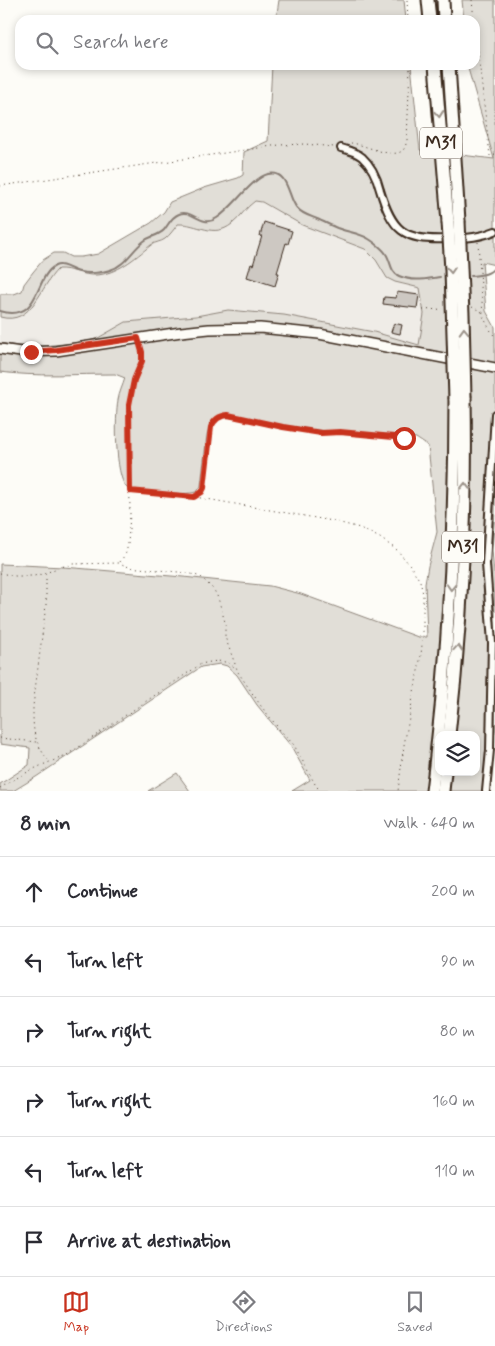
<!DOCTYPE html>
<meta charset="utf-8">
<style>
:root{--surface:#fff;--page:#f2f2f3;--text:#2b2b33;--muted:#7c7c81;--line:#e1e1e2;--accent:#c8321e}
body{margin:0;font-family:Mynerve,sans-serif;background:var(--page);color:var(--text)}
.controls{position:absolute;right:15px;bottom:15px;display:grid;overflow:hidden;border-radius:10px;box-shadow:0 2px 8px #0003}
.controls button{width:45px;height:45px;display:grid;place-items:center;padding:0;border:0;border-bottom:1px solid var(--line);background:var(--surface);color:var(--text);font:25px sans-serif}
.stop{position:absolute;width:15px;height:15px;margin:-11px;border:4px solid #c8321e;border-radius:50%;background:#fff}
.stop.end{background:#c8321e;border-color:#fff;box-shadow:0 1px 5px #0008}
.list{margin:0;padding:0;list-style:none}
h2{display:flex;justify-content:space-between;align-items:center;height:65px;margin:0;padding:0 20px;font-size:21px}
h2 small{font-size:16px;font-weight:400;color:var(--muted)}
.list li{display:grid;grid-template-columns:32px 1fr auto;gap:15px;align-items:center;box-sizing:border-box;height:70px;padding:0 20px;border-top:1px solid var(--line)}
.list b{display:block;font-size:19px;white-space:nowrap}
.list em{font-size:16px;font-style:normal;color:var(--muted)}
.icon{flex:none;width:28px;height:28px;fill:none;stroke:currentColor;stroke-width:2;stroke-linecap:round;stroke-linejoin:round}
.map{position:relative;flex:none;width:495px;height:791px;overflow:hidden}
.search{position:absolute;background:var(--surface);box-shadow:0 2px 8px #0003;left:15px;right:15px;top:15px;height:55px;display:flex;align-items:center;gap:12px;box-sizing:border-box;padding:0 18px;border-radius:15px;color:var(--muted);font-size:19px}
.sheet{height:485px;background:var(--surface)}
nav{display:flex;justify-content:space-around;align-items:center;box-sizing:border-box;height:70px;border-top:1px solid var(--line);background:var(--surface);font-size:14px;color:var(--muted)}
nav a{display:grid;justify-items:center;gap:2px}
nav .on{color:var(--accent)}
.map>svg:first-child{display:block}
</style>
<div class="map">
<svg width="495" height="791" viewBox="0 0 495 791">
<rect width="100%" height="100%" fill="#fdfcf7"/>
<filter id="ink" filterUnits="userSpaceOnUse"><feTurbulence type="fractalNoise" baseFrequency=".02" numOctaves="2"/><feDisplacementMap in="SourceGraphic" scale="10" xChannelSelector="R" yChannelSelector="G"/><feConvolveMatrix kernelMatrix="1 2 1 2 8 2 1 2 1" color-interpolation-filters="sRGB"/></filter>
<g filter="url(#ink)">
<!-- built -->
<polygon fill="#efece7" points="255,201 262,202 302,225 365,249 376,260 387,278 402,284 421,288 424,314 420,345 374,332 284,315 228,310 196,316 126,322 98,338 86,342 42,346 18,346 0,343 0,317 4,318 44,289 48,280 58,268 64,268 84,274 96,275 106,273 118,268 138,256 153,243 160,242 178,224 184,224 189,226 250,205"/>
<!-- green -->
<g fill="#e1ded7" stroke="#8e847a" fill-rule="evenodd">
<polygon points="279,0 404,0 406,20 276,20"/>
<path d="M462 0H495V265L482 262 486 311 495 327V512L492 550 494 574 495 575V730L487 791H292L310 780 291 746 257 705 237 675 227 666 220 664 201 667 36 777 13 791H0V784L29 765 30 748 0 744V564L63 567 183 577 270 586 301 594 418 637H427L425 583 428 566 437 532 428 446 416 438 398 435 347 434 262 423 241 417H227L218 418 211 422 207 435 201 486 197 492C184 495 135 497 126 487 115 474 115 418 118 400 119 393 123 385 125 378L115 374C78 374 36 377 0 372V343L18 346H42L86 342 98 338 126 322 196 316 228 310 284 315 374 332 419 345 424 314 420 288 395 282 387 278 376 260 365 249 302 225 262 202 255 201C246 207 241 217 232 224 213 239 198 223 178 224 174 229 170 235 165 239 161 242 155 242 151 245 135 258 117 274 96 275 83 276 71 268 58 269 40 286 33 326 0 317V294H14L22 291 24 284 33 272 43 260 54 253H63L71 257H81L98 254 151 223 164 212 170 202 204 188 238 178 243 175 244 152 268 141 272 65H411L420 150 494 159 467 65H475V20H464ZM439 735H476V772H439Z"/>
<polygon points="177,773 190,791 148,791"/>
</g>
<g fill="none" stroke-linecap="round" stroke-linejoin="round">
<!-- stream -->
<g stroke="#887d74" stroke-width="2">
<path d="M471 276C481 275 489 275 495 267"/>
<path d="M0 311C41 323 34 277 55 266 63 262 72 271 80 272 88 274 102 273 110 270 125 266 132 250 144 241 150 236 158 236 164 230 169 224 171 217 179 214 192 208 201 229 217 218 233 208 252 178 268 174 289 169 288 199 297 208 302 214 310 216 317 219 324 222 330 225 337 228 347 232 360 233 369 239 374 242 383 249 386 254 391 261 390 272 399 276 413 282 426 279 440 277"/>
</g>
</g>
<!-- building -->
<g fill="#cdc8c2" stroke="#3b2a1e">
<polygon points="264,222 292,231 288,244 286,243 277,273 279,273 275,286 247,277 251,264 253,265 262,236 260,236"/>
<polygon points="397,292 419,295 417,308 383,304 384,297 396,298"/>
<polygon points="394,323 402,325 400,334 391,332"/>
</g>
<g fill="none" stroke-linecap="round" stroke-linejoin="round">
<defs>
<g id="minor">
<path d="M341 148C348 150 356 152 362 157 372 166 377 178 380 190 392 230 403 241 446 239 463 238 479 238 495 231"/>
<polyline points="486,791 490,750 492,643 486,564 495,414"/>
</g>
<polyline id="secondary" points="0,349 21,352 56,351 181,332 209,329 260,328 319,334 495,368"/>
<g id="motorway">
<polyline points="428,0 430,20"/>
<polyline points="443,0 444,20"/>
<polyline points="435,65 448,222"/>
<polyline points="449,65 459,221"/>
<path d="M449 735C462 623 467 510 465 397"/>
<path d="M432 791C448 661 455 530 455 399"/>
<polyline points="443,791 445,772"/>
</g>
</defs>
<!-- minor casing -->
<use href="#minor" stroke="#3b2a1e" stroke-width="10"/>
<!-- secondary casing -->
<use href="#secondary" stroke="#3b2a1e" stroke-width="12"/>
<!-- motorway casing -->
<use href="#motorway" stroke="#3b2a1e" stroke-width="15"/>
<!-- path -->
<g stroke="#3b2a1e" stroke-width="1" stroke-dasharray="1 4" stroke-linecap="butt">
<polyline points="407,0 408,20"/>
<polyline points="472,0 474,20"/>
<polyline points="475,26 490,156 495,155"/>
<path d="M351 143C364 144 391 159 402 151 405 149 406 144 407 140L410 65"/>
<polyline points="0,186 279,145 305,144 334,147"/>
<polyline points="478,242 483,316 489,328 495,337"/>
<polyline points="472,307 482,312"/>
<polyline points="423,310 443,309"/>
<path d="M130 491 195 497 202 493 204 488 211 427C215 419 219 416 228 415L283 427 321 433 340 432 404 438"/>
<polyline points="195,497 333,521 360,528 380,538 397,550 410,565 420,581 423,594 423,635 421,655 404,745 398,791"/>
<polyline points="120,562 126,553 128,544 130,514 129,405 134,380 142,361 140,346"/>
<polyline points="0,573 15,576 34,576 46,573 57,568 72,564 119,563 129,567 188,573 201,577 214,590 218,598 225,622 225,637 238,672 261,706 280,730 294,745 315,784 320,791"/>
<path d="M46 574V605L33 706C33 731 33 740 48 760"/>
<polyline points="0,738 36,742"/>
<path d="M0 788C21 775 41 764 64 757L201 664C214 661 226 658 236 669"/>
</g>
<!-- minor -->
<use href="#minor" stroke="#fdfcf7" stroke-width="6"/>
<!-- secondary -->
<use href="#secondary" stroke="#fdfcf7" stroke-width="9"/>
<!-- motorway -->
<use href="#motorway" stroke="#fdfcf7" stroke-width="11"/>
<defs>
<g id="motorway-bridge">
<polyline points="459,221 463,314 465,397"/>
<polyline points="448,222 451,270 455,399"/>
</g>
</defs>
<!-- motorway-bridge casing -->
<use href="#motorway-bridge" stroke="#3b2a1e" stroke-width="15" stroke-linecap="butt"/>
<!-- motorway-bridge -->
<use href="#motorway-bridge" stroke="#fdfcf7" stroke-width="11"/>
</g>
<!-- one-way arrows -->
<defs><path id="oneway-chevron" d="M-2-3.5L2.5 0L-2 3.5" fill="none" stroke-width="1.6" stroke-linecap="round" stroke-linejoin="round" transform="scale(1.25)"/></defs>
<g stroke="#9c938a">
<use href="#oneway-chevron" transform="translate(439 114) rotate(85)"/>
<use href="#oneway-chevron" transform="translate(451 270) rotate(87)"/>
<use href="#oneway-chevron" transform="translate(464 331) rotate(-92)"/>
<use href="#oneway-chevron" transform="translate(465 486) rotate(-89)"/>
<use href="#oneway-chevron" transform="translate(451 587) rotate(93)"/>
<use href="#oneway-chevron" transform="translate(458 648) rotate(-86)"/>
</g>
</g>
<g fill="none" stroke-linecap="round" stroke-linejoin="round" filter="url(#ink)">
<!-- route -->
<path stroke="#c8321e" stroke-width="6" d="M31 352 56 350 138 338 142 352V361L134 380 129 405 130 491 194 497 202 492 204 488 211 427C215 419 219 416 228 415L283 427 321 433 340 432 404 438"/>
</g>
<g text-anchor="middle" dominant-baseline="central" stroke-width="4.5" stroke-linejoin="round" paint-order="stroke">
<!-- shield labels -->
<g fill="#fdfcf7" stroke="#75695f" stroke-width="1">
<rect x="420" y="127.5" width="42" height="31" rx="4"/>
<rect x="442" y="531.5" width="42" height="31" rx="4"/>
</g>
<g font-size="18" font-weight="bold" fill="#3b2a1e">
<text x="441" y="143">M31</text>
<text x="463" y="547">M31</text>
</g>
</g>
</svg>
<div class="controls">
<button><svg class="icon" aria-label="layers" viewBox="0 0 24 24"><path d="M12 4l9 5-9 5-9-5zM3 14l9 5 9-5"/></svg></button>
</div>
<div class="stop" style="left:404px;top:438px"></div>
<div class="stop end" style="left:31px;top:352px"></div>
<div class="search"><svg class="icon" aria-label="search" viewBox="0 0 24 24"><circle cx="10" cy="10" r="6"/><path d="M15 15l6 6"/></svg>Search here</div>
</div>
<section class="sheet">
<h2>8 min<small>Walk · 640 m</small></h2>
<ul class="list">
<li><svg class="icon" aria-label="ahead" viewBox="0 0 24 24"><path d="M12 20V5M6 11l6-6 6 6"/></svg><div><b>Continue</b></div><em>200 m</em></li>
<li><svg class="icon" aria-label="left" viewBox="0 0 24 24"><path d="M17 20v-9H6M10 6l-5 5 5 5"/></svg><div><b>Turn left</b></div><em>90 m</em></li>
<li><svg class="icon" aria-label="right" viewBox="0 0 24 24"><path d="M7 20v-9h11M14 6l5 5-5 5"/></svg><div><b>Turn right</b></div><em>80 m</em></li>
<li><svg class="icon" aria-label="right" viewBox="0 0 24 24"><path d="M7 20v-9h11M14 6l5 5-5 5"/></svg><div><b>Turn right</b></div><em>160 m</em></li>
<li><svg class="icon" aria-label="left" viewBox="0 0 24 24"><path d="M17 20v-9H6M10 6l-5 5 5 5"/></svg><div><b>Turn left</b></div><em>110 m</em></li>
<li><svg class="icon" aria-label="arrive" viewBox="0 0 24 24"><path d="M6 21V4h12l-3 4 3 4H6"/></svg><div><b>Arrive at destination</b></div></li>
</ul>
</section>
<nav>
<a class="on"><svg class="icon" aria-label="map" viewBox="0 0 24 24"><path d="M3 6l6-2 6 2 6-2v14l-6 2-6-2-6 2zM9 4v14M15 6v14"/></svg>Map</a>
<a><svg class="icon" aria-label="directions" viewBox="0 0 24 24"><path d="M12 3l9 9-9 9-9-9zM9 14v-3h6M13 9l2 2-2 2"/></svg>Directions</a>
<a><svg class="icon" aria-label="saved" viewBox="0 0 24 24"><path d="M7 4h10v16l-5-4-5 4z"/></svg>Saved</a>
</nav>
